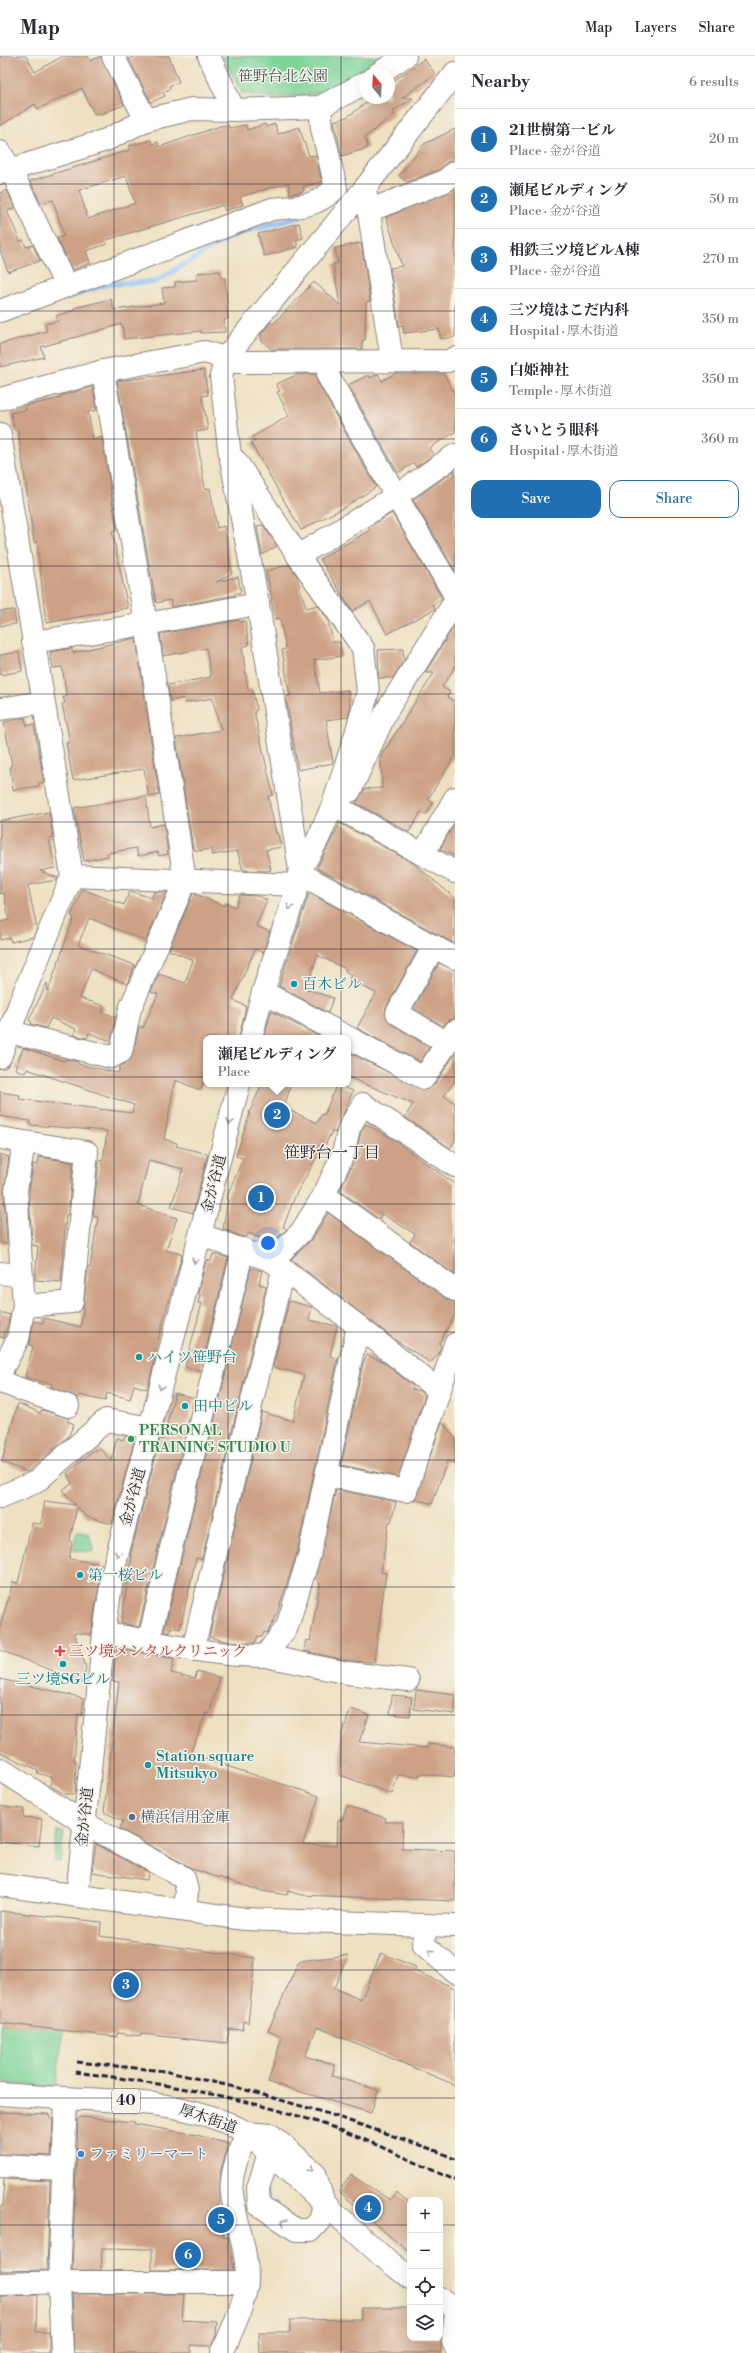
<!DOCTYPE html>
<meta charset="utf-8">
<style>
:root{--surface:#fff;--page:#f2f2f3;--text:#2b2b33;--muted:#7c7c81;--line:#e1e1e2;--accent:#1f6fb2}
body{margin:0;font-family:"Libre Bodoni","Noto Serif JP",serif;background:var(--page);color:var(--text)}
.controls{position:absolute;right:12px;bottom:12px;display:grid;overflow:hidden;border-radius:8px;box-shadow:0 4px 16px #0002}
.controls button{width:36px;height:36px;display:grid;place-items:center;padding:0;border:0;border-bottom:1px solid var(--line);background:var(--surface);color:var(--text);font:20px sans-serif}
.compass{position:absolute;left:359px;top:12px;width:36px;height:36px;border-radius:50%;background:var(--surface);box-shadow:0 4px 16px #0002;rotate:342deg}
.you{position:absolute;left:268px;top:1187px;width:14px;height:14px;margin:-10px;border:3px solid #fff;border-radius:50%;background:#1a73e8;box-shadow:0 0 0 6px #1a73e833}
.badge{display:grid;place-items:center;width:26px;height:26px;border-radius:50%;background:var(--accent);color:#fff;font-size:13px;font-weight:700}
.pin{position:absolute;translate:-50% -50%;border:2px solid #fff;box-shadow:0 1px 4px #0006}
.popup{position:absolute;left:203px;top:979px;width:148px;height:52px;box-sizing:border-box;display:grid;place-content:center;border-radius:8px;background:var(--surface);filter:drop-shadow(0 1px 3px #0005);font-size:13px;white-space:nowrap;color:var(--muted)}
.popup b{font-size:15px;color:var(--text)}
.popup::after{content:'';position:absolute;left:50%;top:100%;margin-left:-8px;border:8px solid transparent;border-top-color:var(--surface)}
.list{margin:0;padding:0;list-style:none}
h2{display:flex;justify-content:space-between;align-items:center;height:52px;margin:0;padding:0 16px;font-size:17px}
h2 small{font-size:13px;font-weight:400;color:var(--muted)}
.list li{display:grid;grid-template-columns:26px 1fr auto;gap:12px;align-items:center;box-sizing:border-box;height:60px;padding:0 16px;border-top:1px solid var(--line)}
.list b{display:block;font-size:15px;white-space:nowrap}
.list p{margin:0;font-size:13px;white-space:nowrap;color:var(--muted)}
.list em{font-size:13px;font-style:normal;color:var(--muted)}
.actions{display:flex;gap:8px;padding:12px 16px}
.actions a{flex:1;padding:9px 0;border:1px solid var(--accent);border-radius:12px;text-align:center;font-size:14px;color:var(--accent)}
.actions .main{background:var(--accent);color:#fff}
.icon{flex:none;width:22px;height:22px;fill:none;stroke:currentColor;stroke-width:2;stroke-linecap:round;stroke-linejoin:round}
.map{position:relative;flex:none;width:455px;height:2297px;overflow:hidden}
header{display:flex;align-items:center;gap:24px;box-sizing:border-box;height:56px;padding:0 20px;background:var(--surface);border-bottom:1px solid var(--line)}
header strong{font-size:19px}
nav{display:flex;gap:22px;margin-inline-start:auto;font-size:14px}
main{display:flex}
aside{flex:1;background:var(--surface)}
.map>svg:first-child{display:block}
</style>
<header>
<strong>Map</strong>
<nav><a>Map</a><a>Layers</a><a>Share</a></nav>
</header>
<main>
<div class="map">
<svg width="455" height="2297" viewBox="0 0 455 2297">
<rect width="100%" height="100%" fill="#f7f3e8"/>
<filter id="ink" filterUnits="userSpaceOnUse"><feTurbulence type="fractalNoise" baseFrequency=".025" numOctaves="2"/><feDisplacementMap in="SourceGraphic" scale="8" xChannelSelector="R" yChannelSelector="G"/><feConvolveMatrix kernelMatrix="1 2 1 2 8 2 1 2 1" color-interpolation-filters="sRGB"/></filter>
<filter id="wash" filterUnits="userSpaceOnUse"><feTurbulence type="fractalNoise" baseFrequency=".012" numOctaves="4" result="noise"/><feDisplacementMap in="SourceGraphic" scale="16" xChannelSelector="R" yChannelSelector="G"/><feGaussianBlur stdDeviation="0.9" result="paint"/><feColorMatrix in="noise" values="0 0 0 0 0 0 0 0 0 0 0 0 0 0 0 0 0 1.4 0 .05"/><feComposite in="paint" operator="in"/></filter>
<g filter="url(#wash)">
<rect width="100%" height="100%" fill="#eee0c0"/>
<!-- green -->
<g fill="#7dd398" stroke="#507a6a">
<polygon points="222,0 383,0 324,37 272,42 242,37"/>
<polygon points="77,1475 89,1478 94,1496 73,1494"/>
<polygon points="57,1775 64,1776 60,1806 53,1805"/>
<polygon points="0,1967 63,1973 56,2032 0,2026"/>
</g>
<g fill="none" stroke-linecap="round" stroke-linejoin="round">
<!-- stream -->
<polyline stroke="#89bbf6" stroke-width="5.5" points="71,240 108,228 155,226 231,180 301,160"/>
</g>
<g id="blocks">
<!-- building -->
<g fill="#cda185" fill-rule="evenodd">
<polygon points="0,0 26,0 35,16 63,0 88,0 90,5 101,0 124,49 98,59 97,57 94,58 82,32 38,53 35,48 0,70"/>
<polygon points="136,0 169,0 179,26 169,30 170,33 163,36 165,40 151,46 129,3"/>
<polygon points="424,3 435,18 402,42 413,42 393,55 395,58 365,81 368,92 342,100 334,65 347,61 373,42 389,42 389,28"/>
<path d="M265 68 266 71 275 68 278 78 299 71 309 100 316 99 322 126 303 130 304 135 290 138 289 127 272 131 240 141 243 149 225 155 223 149 217 151 106 184 107 188 86 195 90 207 72 214 57 182 64 180 53 144 41 147 30 125 130 94 129 90 151 84 152 88 158 86 159 91 220 70 228 69 229 72 246 69 247 74ZM126 120 135 147 88 163 79 134Z"/>
<polygon points="455,73 455,104 447,106 438,114 407,126 399,120 424,88"/>
<polygon points="455,133 455,281 441,283 439,273 404,277 403,269 399,270 390,212 402,210 386,161"/>
<polygon points="7,134 15,152 7,155 20,185 23,184 26,191 33,189 40,205 8,216 0,194 0,137"/>
<polygon points="299,167 303,182 296,184 298,191 264,200 258,178"/>
<polygon points="361,187 370,245 366,246 365,284 362,285 362,293 271,293 261,284 261,278 271,266 273,268 314,226 340,249 333,208 338,207 335,192"/>
<polygon points="220,215 221,222 225,222 228,263 224,264 225,276 201,277 201,275 124,283 122,268 41,291 44,301 0,311 0,288 47,275 45,268 58,265 56,260 75,254 74,252 111,243 114,254 164,247 162,232 175,231 175,226 197,224 197,217"/>
<polygon points="204,314 208,339 202,340 208,374 196,376 205,433 210,432 217,472 224,470 232,517 216,526 238,521 241,536 235,538 235,539 172,551 170,544 156,547 117,325"/>
<polygon points="299,318 316,318 317,326 376,431 345,451 301,474 251,387 255,385 252,381 289,360 277,336 280,335 276,328"/>
<polygon points="378,318 382,325 394,318 444,318 455,339 455,376 429,392 433,399 416,411 414,407 398,417 348,329 369,319 370,322"/>
<polygon points="93,331 97,354 88,356 93,383 102,381 117,474 112,475 128,552 46,567 37,486 34,486 18,374 14,374 11,357 26,354 25,350 61,342 60,340"/>
<polygon points="455,414 455,515 413,444"/>
<polygon points="392,457 442,542 433,549 435,553 387,578 370,545 352,555 320,503 370,474 368,471"/>
<polygon points="263,469 277,490 262,499 257,470"/>
<polygon points="289,509 296,518 306,552 318,549 328,564 333,586 340,586 342,600 314,604 320,637 348,634 350,653 348,661 326,664 333,707 298,714 286,641 290,640 282,594 286,593 280,562 275,563 271,543 272,543 266,515"/>
<polygon points="14,554 16,568 0,570 0,555"/>
<polygon points="240,564 240,566 245,565 249,589 242,591 248,634 252,633 257,654 254,655 273,739 268,740 276,778 278,778 281,791 266,794 271,814 267,815 243,814 237,795 212,799 212,793 196,795 195,793 193,793 176,682 221,674 212,642 185,647 184,642 170,645 168,629 211,621 206,592 163,600 160,578"/>
<polygon points="455,569 455,611 442,631 450,636 447,641 455,646 455,700 428,743 433,747 426,759 421,756 409,776 356,747 365,733 382,732 381,700 434,617 425,617"/>
<polygon points="136,582 159,739 149,741 144,713 73,724 66,687 70,686 62,648 65,647 63,641 67,641 62,611 53,612 50,596 72,592 72,597"/>
<polygon points="403,593 404,604 393,622 379,622 378,594"/>
<polygon points="19,596 22,615 0,619 0,599"/>
<polygon points="25,662 27,670 34,668 44,726 39,727 39,730 13,734 10,710 12,709 4,666"/>
<polygon points="146,740 150,771 164,768 168,798 159,800 158,796 138,800 136,792 107,797 108,800 84,805 74,752"/>
<polygon points="49,756 53,781 49,782 55,812 40,815 58,822 57,824 28,829 37,873 33,881 11,886 10,882 0,884 0,866 9,864 4,837 0,838 0,765"/>
<polygon points="340,767 413,807 455,842 455,888 317,812"/>
<polygon points="455,767 455,800 440,793"/>
<polygon points="82,833 124,849 130,835 152,842 154,836 167,836 146,885 89,862 78,889 135,909 127,928 91,913 80,942 104,950 102,956 116,961 111,985 89,977 87,982 73,979 76,973 51,962 46,972 31,968 32,966 29,964 47,927 48,935 74,861 71,860"/>
<polygon points="193,837 224,850 225,847 235,851 240,839 257,840 267,844 256,870 270,876 263,897 255,893 233,944 246,950 239,982 206,982 206,1021 200,1034 175,1024 164,1083 177,1087 176,1090 208,1098 193,1157 171,1151 183,1113 149,1104 138,1149 177,1162 166,1194 182,1198 155,1295 157,1296 147,1333 134,1329 130,1343 107,1337 105,1345 79,1339 78,1342 51,1331 52,1328 25,1321 33,1290 29,1289 34,1265 43,1267 44,1262 81,1271 88,1211 90,1212 98,1161 93,1160 99,1104 103,1105 107,1075 30,1069 30,1065 0,1060 0,1036 20,1039 19,1043 132,1057 134,1049 27,1013 25,1017 15,1013 23,992 64,1005 65,1003 78,1006 78,1008 118,1017 120,1011 131,1003 139,970 143,972 158,938 151,936 159,918 185,927 193,904 169,894"/>
<polygon points="309,837 417,895 386,951 385,957 391,968 429,991 420,1006 357,972 376,937 349,924 352,919 345,915 346,913 317,899 307,933 333,942 328,957 279,930"/>
<polygon points="439,907 455,914 455,963 449,964 443,970 414,952"/>
<polygon points="271,955 320,981 320,982 264,982"/>
<polygon points="348,996 424,1034 434,1029 455,998 455,1025 444,1040 455,1047 455,1085 450,1092 405,1061 413,1048 348,1021"/>
<polygon points="262,1028 291,1028 284,1052 317,1067 322,1058 324,1059 337,1028 353,1035 335,1077 332,1075 319,1102 317,1101 296,1138 283,1171 287,1173 272,1187 248,1177 247,1181 243,1181 223,1173 228,1143 226,1143 243,1102 236,1100 250,1057 249,1057"/>
<polygon points="366,1068 392,1083 455,1128 455,1219 410,1186 415,1178 382,1158 379,1163 340,1135 351,1111 360,1097 356,1095 361,1077"/>
<polygon points="0,1098 9,1101 4,1135 7,1188 0,1187"/>
<polygon points="39,1101 73,1106 68,1159 66,1159 61,1226 35,1224 38,1190 32,1189 29,1135 33,1108 38,1109"/>
<polygon points="328,1157 448,1244 455,1246 455,1258 439,1288 441,1289 438,1298 431,1307 394,1283 291,1203 312,1183"/>
<polygon points="213,1198 228,1202 201,1315 185,1311 202,1247 198,1247 200,1238 198,1237 206,1204 211,1205"/>
<polygon points="251,1212 262,1215 259,1228 266,1230 202,1503 196,1502 180,1573 171,1571 170,1577 164,1575"/>
<polygon points="289,1245 312,1251 309,1264 337,1270 330,1300 338,1302 297,1497 275,1563 267,1577 264,1576 262,1581 258,1580 255,1587 226,1585 209,1581 262,1356 293,1365 304,1319 273,1311"/>
<polygon points="0,1256 10,1259 4,1282 0,1281"/>
<polygon points="367,1299 382,1305 413,1330 411,1333 419,1335 425,1339 398,1421 341,1409 363,1307"/>
<polygon points="175,1337 194,1342 139,1571 121,1567 132,1499 130,1499 160,1383 163,1384"/>
<polygon points="18,1347 40,1357 42,1354 69,1362 67,1365 74,1368 68,1381 27,1416 2,1406"/>
<polygon points="442,1366 455,1382 455,1408 447,1405 432,1448 415,1443"/>
<polygon points="125,1380 135,1382 112,1468 87,1461 77,1451 70,1484 72,1488 69,1503 102,1508 91,1579 74,1576 86,1611 83,1627 0,1594 0,1571 13,1526 18,1527 32,1467 41,1468 45,1445 76,1449 62,1434 72,1428 67,1417 95,1393 96,1395 100,1392 111,1405 117,1382 123,1384"/>
<polygon points="336,1434 396,1446 391,1466 389,1466 381,1516 386,1517 374,1606 350,1605 304,1595 306,1584 310,1585 320,1528 315,1522"/>
<polygon points="117,1592 174,1603 171,1617 195,1622 197,1615 220,1622 209,1658 206,1657 190,1698 319,1740 303,1788 337,1790 338,1764 342,1764 347,1750 386,1762 385,1766 403,1766 402,1793 455,1795 455,1845 301,1839 288,1835 287,1839 262,1835 195,1814 120,1773 123,1765 104,1756 119,1626 112,1625"/>
<polygon points="0,1623 84,1642 82,1659 78,1658 74,1704 76,1704 75,1738 64,1738 51,1730 51,1721 37,1717 38,1714 0,1696"/>
<polygon points="416,1634 455,1639 455,1658 414,1653"/>
<polygon points="392,1639 412,1641 410,1660 390,1658"/>
<polygon points="351,1653 369,1659 359,1686 427,1692 428,1688 455,1691 455,1721 419,1718 419,1721 398,1719 392,1738 340,1719 341,1680"/>
<polygon points="0,1750 24,1753 23,1761 42,1763 39,1790 0,1786"/>
<polygon points="96,1788 148,1816 147,1824 92,1816"/>
<polygon points="0,1855 101,1866 100,1880 255,1902 248,1967 244,1965 243,1974 229,1973 227,1987 141,1978 141,1980 117,1977 117,1981 0,1967"/>
<polygon points="381,1897 416,1911 414,1915 455,1932 455,2029 317,1971 305,2000 335,2009 332,2020 378,2034 371,2057 268,2026 282,1981 268,1975 299,1905 348,1899 334,1932 361,1944"/>
<polygon points="0,2056 48,2058 53,2064 51,2100 0,2098"/>
<polygon points="80,2061 135,2066 134,2068 197,2079 229,2088 221,2113 220,2140 216,2153 222,2155 226,2170 223,2180 228,2181 234,2214 152,2214 152,2193 102,2192 101,2214 72,2214 78,2064"/>
<polygon points="351,2119 390,2144 396,2136 410,2147 410,2197 368,2162 358,2158 356,2151 339,2135"/>
<polygon points="4,2123 50,2125 47,2214 0,2215 0,2151 2,2151"/>
<polygon points="72,2238 184,2238 182,2264 217,2266 216,2279 212,2290 191,2289 191,2297 74,2297"/>
<polygon points="37,2239 36,2276 49,2276 49,2297 0,2297 0,2240"/>
<polygon points="361,2252 410,2252 410,2282 441,2282 441,2297 260,2297 259,2276 290,2276 290,2264 361,2263"/>
</g>
</g>
</g>
<g filter="url(#ink)">
<use href="#blocks" fill-opacity="0" stroke="#88817e" stroke-width="1"/>
<g fill="none" stroke-linecap="round" stroke-linejoin="round">
<defs>
<g id="minor">
<polyline points="113,0 146,64"/>
<polyline points="209,0 234,54"/>
<polyline points="378,18 405,0"/>
<polyline points="0,96 10,112 66,230"/>
<polyline points="0,117 106,84 146,64 192,53 234,54 320,51 365,27"/>
<polyline points="365,132 392,304"/>
<polyline points="368,155 445,125 455,116"/>
<path d="M0 255 272 153C301 150 314 152 336 132L322 72 320 51"/>
<polyline points="328,320 396,440 455,539"/>
<polyline points="0,343 103,315 205,296 237,306 448,305 455,302"/>
<polyline points="0,378 72,820 23,939 0,1001"/>
<polyline points="236,405 298,500 363,592 368,635 356,678 333,749 316,787 300,814 298,829 263,936 251,982"/>
<polyline points="298,500 396,440 455,399"/>
<polyline points="33,586 146,568 258,548"/>
<polyline points="0,653 43,646"/>
<polyline points="350,735 386,656 455,545"/>
<polyline points="333,749 455,816"/>
<polyline points="423,798 455,742"/>
<polyline points="300,814 258,548 229,392 221,320 226,301 365,132 455,17"/>
<polyline points="299,817 455,902"/>
<polyline points="72,820 298,829"/>
<polyline points="434,890 397,957 447,987"/>
<polyline points="263,936 424,1022 455,975"/>
<polyline points="10,976 111,1001 121,996 130,953 185,825 146,568 103,315"/>
<polyline points="0,1082 87,1096 72,1246 24,1250"/>
<polyline points="324,1139 455,1234"/>
<polyline points="272,1205 301,1176 324,1139 343,1098 349,1072 363,1048 455,1110"/>
<polyline points="1,1217 21,1220"/>
<polyline points="358,1270 438,1334"/>
<polyline points="0,1323 3,1311 18,1283 24,1250 16,1134 24,1087"/>
<polyline points="0,1326 68,1350"/>
<polyline points="327,1419 406,1435 455,1288"/>
<polyline points="0,1441 36,1426 106,1364 151,1372"/>
<path d="M104 1577C158 1586 211 1600 265 1600L287 1571 309 1500 358 1270 272 1205 202 1179"/>
<polyline points="149,1584 243,1193"/>
<polyline points="193,1594 283,1214"/>
<polyline points="265,1600 348,1617 408,1624"/>
<polyline points="0,1713 84,1767 184,1822 187,1835 185,1853"/>
<polyline points="0,1829 245,1863 455,1870"/>
<polyline points="77,1840 104,1577 113,1515 239,1028"/>
<polyline points="425,1869 424,1889 455,1916"/>
<polyline points="0,2110 62,2113"/>
<polyline points="0,2228 67,2226 247,2226"/>
<polyline points="455,2263 453,2286 455,2290"/>
<polyline points="62,2297 59,2226 66,2042"/>
<path d="M222 2297C230 2279 246 2245 247 2225 248 2196 236 2167 232 2138 229 2121 240 2093 247 2077L271 2079 315 2117 324 2148 320 2164 311 2174H296L259 2149 258 2132 269 2097"/>
</g>
<g id="major">
<path d="M0 2038C28 2040 57 2042 85 2043 141 2046 197 2048 247 2077L382 2200 410 2222"/>
<polyline points="440,2243 455,2251"/>
</g>
</defs>
<!-- minor casing -->
<use href="#minor" stroke="#88817e" stroke-width="24"/>
<!-- major casing -->
<use href="#major" stroke="#88817e" stroke-width="24"/>
<!-- minor -->
<use href="#minor" stroke="#fff" stroke-width="22"/>
<!-- major -->
<use href="#major" stroke="#fff" stroke-width="22"/>
<!-- rail -->
<g stroke="#22223b" stroke-width="3" stroke-dasharray="6 3" stroke-linecap="butt">
<polyline points="77,2006 164,2015 239,2032 329,2058 437,2095 455,2103"/>
<path d="M75 2016C162 2027 249 2042 332 2071 374 2086 415 2107 455 2124"/>
</g>
</g>
<!-- one-way arrows -->
<defs><path id="oneway-chevron" d="M-2-3.5L2.5 0L-2 3.5" fill="none" stroke-width="1.6" stroke-linecap="round" stroke-linejoin="round"/></defs>
<g stroke="#9c9ca7">
<use href="#oneway-chevron" transform="translate(290 851) rotate(108)"/>
<use href="#oneway-chevron" transform="translate(230 1066) rotate(104)"/>
<use href="#oneway-chevron" transform="translate(195 1205) rotate(105)"/>
<use href="#oneway-chevron" transform="translate(161 1331) rotate(104)"/>
<use href="#oneway-chevron" transform="translate(118 1498) rotate(104)"/>
<use href="#oneway-chevron" transform="translate(431 1896) rotate(-137)"/>
<use href="#oneway-chevron" transform="translate(311 2113) rotate(43)"/>
<use href="#oneway-chevron" transform="translate(284 2166) rotate(-146)"/>
</g>
</g>
<!-- grid -->
<path fill="none" stroke="#22223b" stroke-width="1" stroke-opacity="0.55" d="M114 0V2297M228 0V2297M341 0V2297M0 128H455M0 255H455M0 383H455M0 510H455M0 638H455M0 766H455M0 893H455M0 1021H455M0 1148H455M0 1276H455M0 1404H455M0 1531H455M0 1659H455M0 1787H455M0 1914H455M0 2042H455M0 2169H410M440 2169H455"/>
<!-- markers -->
<g fill="#0f9aa8" stroke="#f7f3e8" stroke-width="1.5">
<circle cx="294" cy="928" r="4"/>
<circle cx="139" cy="1301" r="4"/>
<circle cx="185" cy="1350" r="4"/>
<circle cx="80" cy="1519" r="4"/>
<circle cx="63" cy="1608" r="4"/>
<circle cx="148" cy="1709" r="4"/>
</g>
<circle fill="#2e9e5b" stroke="#f7f3e8" stroke-width="1.5" cx="131" cy="1383" r="4"/>
<path fill="#e0444e" stroke="#f7f3e8" stroke-width="1.5" d="M58 1589h4v4h4v4h-4v4h-4v-4h-4v-4h4z"/>
<circle fill="#5c6f8a" stroke="#f7f3e8" stroke-width="1.5" cx="132" cy="1761" r="4"/>
<circle fill="#3f7fe0" stroke="#f7f3e8" stroke-width="1.5" cx="81" cy="2098" r="4"/>
<g text-anchor="middle" dominant-baseline="central" stroke-width="3" stroke-linejoin="round" paint-order="stroke">
<!-- shield labels -->
<rect fill="#f7f3e8" stroke="#62616f" stroke-width="1" x="112" y="2033" width="28" height="24" rx="3"/>
<g font-size="14" font-weight="bold" fill="#22223b">
<text x="126" y="2045">40</text>
</g>
<!-- park labels -->
<g font-size="15" fill="#3d5757" stroke="#f7f3e8">
<text x="283" y="20">笹野台北公園</text>
</g>
<!-- culture labels -->
<g font-size="15" fill="#0d838f" stroke="#f7f3e8" text-anchor="start">
<text x="302" y="928">百木ビル</text>
<text x="147" y="1301">ハイツ笹野台</text>
<text x="193" y="1350">田中ビル</text>
<text x="88" y="1519">第一桜ビル</text>
<text x="63" y="1623" text-anchor="middle">三ツ境SGビル</text>
<text x="156" y="1700">Station square<tspan x="156" dy="17">Mitsukyo</tspan></text>
</g>
<!-- street labels -->
<g font-size="15" fill="#22223b" stroke="#f7f3e8">
<text transform="translate(214 1128) rotate(-76)">金が谷道</text>
<text transform="translate(133 1441) rotate(-75)">金が谷道</text>
<text transform="translate(85 1761) rotate(-84)">金が谷道</text>
<text transform="translate(208 2063) rotate(19)">厚木街道</text>
</g>
<!-- leisure labels -->
<g font-size="15" fill="#27864d" stroke="#f7f3e8" text-anchor="start">
<text x="139" y="1374">PERSONAL<tspan x="139" dy="17">TRAINING STUDIO U</tspan></text>
</g>
<!-- health labels -->
<g font-size="15" fill="#be3a42" stroke="#f7f3e8" text-anchor="start">
<text x="69" y="1595">三ツ境メンタルクリニック</text>
</g>
<!-- service labels -->
<g font-size="15" fill="#4e5e75" stroke="#f7f3e8" text-anchor="start">
<text x="140" y="1761">横浜信用金庫</text>
</g>
<!-- shop labels -->
<g font-size="15" fill="#366cbe" stroke="#f7f3e8" text-anchor="start">
<text x="89" y="2098">ファミリーマート</text>
</g>
<!-- neighbourhood labels -->
<g font-size="16" fill="#22223b" stroke="#f7f3e8">
<text x="332" y="1097">笹野台一丁目</text>
</g>
</g>
</svg>
<div class="controls">
<button>+</button>
<button>−</button>
<button><svg class="icon" aria-label="locate" viewBox="0 0 24 24"><circle cx="12" cy="12" r="6"/><path d="M12 2v4M12 18v4M2 12h4M18 12h4"/></svg></button>
<button><svg class="icon" aria-label="layers" viewBox="0 0 24 24"><path d="M12 4l9 5-9 5-9-5zM3 14l9 5 9-5"/></svg></button>
</div>
<svg class="compass" viewBox="-18 -18 36 36"><path d="M0-13l5 13h-10z" fill="#e53935"/><path d="M0 13l5-13h-10z" fill="#7c7c81"/></svg>
<div class="you"></div>
<div class="pin badge" style="left:261px;top:1142px">1</div>
<div class="pin badge" style="left:277px;top:1059px">2</div>
<div class="popup"><b>瀬尾ビルディング</b>Place</div>
<div class="pin badge" style="left:126px;top:1929px">3</div>
<div class="pin badge" style="left:368px;top:2152px">4</div>
<div class="pin badge" style="left:221px;top:2164px">5</div>
<div class="pin badge" style="left:188px;top:2199px">6</div>
</div>
<aside>
<h2>Nearby<small>6 results</small></h2>
<ul class="list">
<li><span class="badge">1</span><div><b>21世樹第一ビル</b><p>Place · 金が谷道</p></div><em>20 m</em></li>
<li><span class="badge">2</span><div><b>瀬尾ビルディング</b><p>Place · 金が谷道</p></div><em>50 m</em></li>
<li><span class="badge">3</span><div><b>相鉄三ツ境ビルA棟</b><p>Place · 金が谷道</p></div><em>270 m</em></li>
<li><span class="badge">4</span><div><b>三ツ境はこだ内科</b><p>Hospital · 厚木街道</p></div><em>350 m</em></li>
<li><span class="badge">5</span><div><b>白姫神社</b><p>Temple · 厚木街道</p></div><em>350 m</em></li>
<li><span class="badge">6</span><div><b>さいとう眼科</b><p>Hospital · 厚木街道</p></div><em>360 m</em></li>
</ul>
<div class="actions"><a class="main">Save</a><a>Share</a></div>
</aside>
</main>
